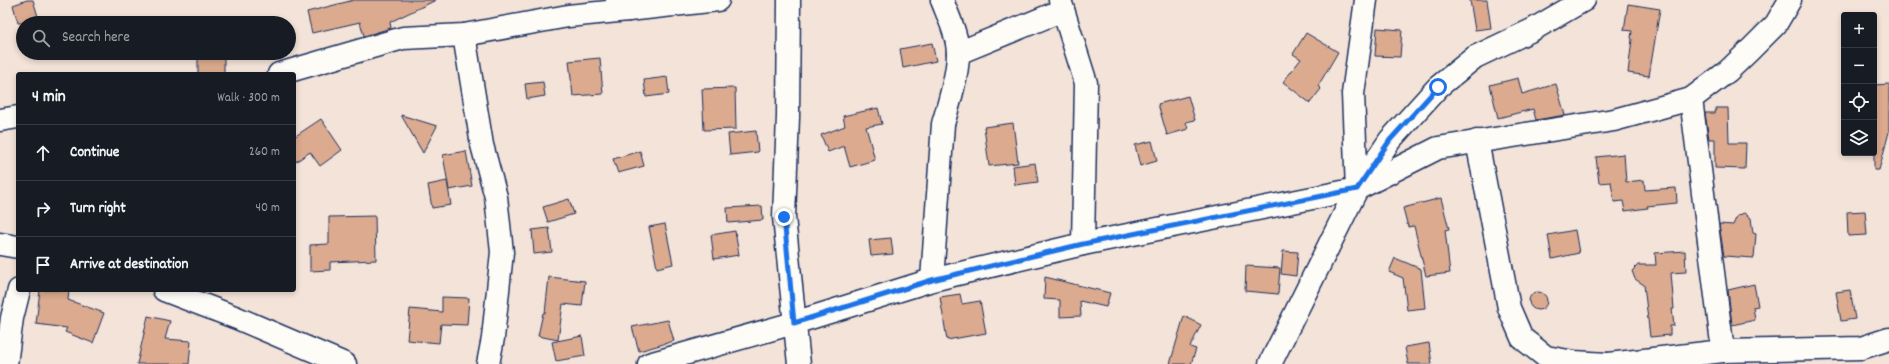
<!DOCTYPE html>
<meta charset="utf-8">
<style>
:root{--surface:#171b24;--page:#242831;--text:#f1f3f6;--muted:#9ea1a6;--line:#363941}
body{margin:0;font-family:Dekko,sans-serif;background:var(--page);color:var(--text)}
.controls{position:absolute;right:12px;top:12px;display:grid;overflow:hidden;border-radius:4px;box-shadow:0 2px 6px #0003}
.controls button{width:36px;height:36px;display:grid;place-items:center;padding:0;border:0;border-bottom:1px solid var(--line);background:var(--surface);color:var(--text);font:20px sans-serif}
.stop{position:absolute;width:12px;height:12px;margin:-9px;border:3px solid #1a73e8;border-radius:50%;background:#fff}
.stop.end{background:#1a73e8;border-color:#fff;box-shadow:0 1px 4px #0008}
.list{margin:0;padding:0;list-style:none}
h2{display:flex;justify-content:space-between;align-items:center;height:52px;margin:0;padding:0 16px;font-size:17px}
h2 small{font-size:13px;font-weight:400;color:var(--muted)}
.list li{display:grid;grid-template-columns:26px 1fr auto;gap:12px;align-items:center;box-sizing:border-box;height:56px;padding:0 16px;border-top:1px solid var(--line)}
.list b{display:block;font-size:15px;white-space:nowrap}
.list em{font-size:13px;font-style:normal;color:var(--muted)}
.icon{flex:none;width:22px;height:22px;fill:none;stroke:currentColor;stroke-width:2;stroke-linecap:round;stroke-linejoin:round}
.map{position:relative;flex:none;width:1889px;height:364px;overflow:hidden}
.search{position:absolute;background:var(--surface);box-shadow:0 2px 6px #0003;left:16px;top:16px;width:280px;height:44px;display:flex;align-items:center;gap:10px;box-sizing:border-box;padding:0 14px;border-radius:22px;color:var(--muted);font-size:15px}
.panel{position:absolute;background:var(--surface);box-shadow:0 2px 6px #0003;left:16px;top:72px;width:280px;height:220px;border-radius:4px}
.map>svg:first-child{display:block}
</style>
<div class="map">
<svg width="1889" height="364" viewBox="0 0 1889 364">
<rect width="100%" height="100%" fill="#f3e3d8"/>
<filter id="ink" filterUnits="userSpaceOnUse"><feTurbulence type="fractalNoise" baseFrequency=".025" numOctaves="2"/><feDisplacementMap in="SourceGraphic" scale="8" xChannelSelector="R" yChannelSelector="G"/><feConvolveMatrix kernelMatrix="1 2 1 2 8 2 1 2 1" color-interpolation-filters="sRGB"/></filter>
<g filter="url(#ink)">
<!-- building -->
<g fill="#dcaa8e" stroke="#1b2f5e">
<polygon points="27,0 33,0 40,23 18,23 13,5"/>
<polygon points="354,0 436,0 390,22 391,28 364,36 360,22 312,33 307,12"/>
<polygon points="1470,0 1487,0 1491,28 1475,30"/>
<polygon points="1628,4 1660,9 1649,76 1628,73 1632,39 1631,38 1632,31 1624,30"/>
<polygon points="1377,28 1402,30 1400,57 1375,56"/>
<polygon points="1306,33 1338,52 1318,86 1321,89 1310,103 1283,82 1301,59 1293,54"/>
<polygon points="932,43 936,61 903,68 900,49"/>
<rect x="198" y="53" width="26" height="21"/>
<polygon points="600,58 603,94 573,96 569,61"/>
<polygon points="667,77 669,94 646,97 644,80"/>
<polygon points="1518,78 1522,94 1556,84 1565,115 1536,120 1533,109 1498,118 1490,85"/>
<polygon points="543,82 545,96 527,99 525,84"/>
<polygon points="1889,84 1889,132 1879,170 1874,170 1874,85"/>
<polygon points="735,88 736,129 704,130 702,89"/>
<polygon points="1188,96 1195,120 1186,122 1188,129 1167,135 1158,104"/>
<polygon points="878,108 882,124 866,127 875,160 850,167 844,146 828,152 821,135 845,126 843,116"/>
<polygon points="1716,108 1728,108 1729,143 1746,143 1745,169 1715,168 1715,139 1709,139 1705,113 1715,113"/>
<polygon points="401,115 437,126 423,153"/>
<polygon points="321,119 342,150 320,166 310,152 294,163 294,137"/>
<polygon points="1013,123 1018,163 989,166 984,127"/>
<polygon points="756,131 758,152 730,155 728,134"/>
<polygon points="1152,141 1157,161 1140,166 1135,145"/>
<polygon points="466,151 472,186 449,190 443,155"/>
<polygon points="640,151 644,166 618,173 613,159"/>
<polygon points="1624,154 1626,182 1644,180 1645,190 1676,188 1677,203 1647,206 1648,208 1625,211 1623,201 1614,202 1611,182 1599,183 1596,157"/>
<polygon points="1035,163 1038,182 1015,185 1013,166"/>
<polygon points="447,181 451,205 432,208 428,185"/>
<polygon points="1441,198 1449,229 1445,230 1450,273 1426,276 1414,226 1408,227 1403,208"/>
<polygon points="569,199 574,214 548,222 543,207"/>
<polygon points="762,206 763,220 728,223 727,208"/>
<polygon points="1865,211 1867,235 1848,236 1847,212"/>
<polygon points="1744,213 1751,218 1753,233 1756,234 1754,258 1724,256 1719,224 1733,225 1737,216"/>
<polygon points="375,216 376,260 330,262 330,270 310,271 310,245 329,244 329,217"/>
<polygon points="665,224 673,264 657,268 649,227"/>
<polygon points="549,228 552,252 534,254 532,230"/>
<polygon points="1575,230 1579,253 1552,259 1548,235"/>
<polygon points="735,231 739,255 714,259 711,235"/>
<polygon points="891,238 893,254 871,256 869,240"/>
<polygon points="1283,251 1298,252 1296,276 1281,274"/>
<polygon points="1685,251 1686,272 1671,273 1674,309 1672,309 1674,326 1670,326 1670,335 1650,337 1644,285 1635,279 1632,271 1638,265 1656,265 1655,253"/>
<polygon points="1395,258 1421,269 1425,308 1407,310 1403,278 1389,272"/>
<polygon points="1246,266 1280,268 1278,294 1245,291"/>
<polygon points="549,277 585,281 582,306 563,304 558,340 538,336 543,313 545,313"/>
<polygon points="1045,277 1110,293 1106,307 1080,301 1081,316 1060,317 1060,300 1044,299"/>
<polygon points="1754,284 1758,306 1753,307 1755,320 1732,325 1728,290"/>
<polygon points="40,290 69,290 68,300 104,313 93,343 65,332 67,328 36,324"/>
<polygon points="1850,290 1855,319 1841,321 1836,292"/>
<circle cx="1538" cy="301" r="9"/>
<polygon points="960,294 962,304 980,301 986,333 947,340 940,297"/>
<polygon points="442,297 469,298 467,325 441,324 439,343 407,340 410,309 442,312"/>
<polygon points="148,316 170,321 165,339 191,341 189,364 137,364"/>
<polygon points="1184,316 1201,325 1190,347 1196,349 1191,364 1170,364"/>
<polygon points="668,320 674,341 639,351 632,327"/>
<polygon points="582,336 585,356 556,361 552,342"/>
<polygon points="1429,343 1432,364 1408,364 1405,347"/>
</g>
<g fill="none" stroke-linecap="round" stroke-linejoin="round">
<defs>
<g id="minor">
<polyline points="789,0 788,117 784,217 799,364"/>
<polyline points="1060,0 1086,83 1083,244"/>
<polyline points="617,1 628,10 718,0"/>
<polyline points="464,35 482,145 496,197 502,252 493,338 488,364"/>
<polyline points="958,53 1063,10"/>
<polyline points="279,74 403,38 464,35 568,16 628,10"/>
<polyline points="1691,99 1723,351"/>
<polyline points="0,120 18,117"/>
<polyline points="1477,141 1509,308 1522,338 1546,357 1574,362 1607,364"/>
<polyline points="1357,189 1353,94 1366,0"/>
<polyline points="0,244 18,247"/>
<path d="M932 280 943 124C949 104 958 74 958 54 958 36 948 16 942 0"/>
<polyline points="164,290 237,318 345,364"/>
<polyline points="6,364 12,318 19,290"/>
<polyline points="649,364 794,323 932,280 1083,244 1357,189 1438,148 1614,120 1691,99 1728,71 1751,49 1776,24 1790,0"/>
<polyline points="1270,364 1357,189 1390,140 1438,87 1475,57 1532,30 1584,0"/>
<polyline points="1609,364 1723,351 1861,348 1889,339"/>
</g>
</defs>
<!-- minor casing -->
<use href="#minor" stroke="#1b2f5e" stroke-width="25"/>
<!-- minor -->
<use href="#minor" stroke="#fdfcf7" stroke-width="22"/>
</g>
</g>
<g fill="none" stroke-linecap="round" stroke-linejoin="round" filter="url(#ink)">
<!-- route -->
<polyline stroke="#1a73e8" stroke-width="5" points="784,217 794,323 932,280 1083,244 1357,189 1390,140 1438,87"/>
</g>
</svg>
<div class="controls">
<button>+</button>
<button>−</button>
<button><svg class="icon" aria-label="locate" viewBox="0 0 24 24"><circle cx="12" cy="12" r="6"/><path d="M12 2v4M12 18v4M2 12h4M18 12h4"/></svg></button>
<button><svg class="icon" aria-label="layers" viewBox="0 0 24 24"><path d="M12 4l9 5-9 5-9-5zM3 14l9 5 9-5"/></svg></button>
</div>
<div class="stop" style="left:1438px;top:87px"></div>
<div class="stop end" style="left:784px;top:217px"></div>
<div class="search"><svg class="icon" aria-label="search" viewBox="0 0 24 24"><circle cx="10" cy="10" r="6"/><path d="M15 15l6 6"/></svg>Search here</div>
<section class="panel">
<h2>4 min<small>Walk · 300 m</small></h2>
<ul class="list">
<li><svg class="icon" aria-label="ahead" viewBox="0 0 24 24"><path d="M12 20V5M6 11l6-6 6 6"/></svg><div><b>Continue</b></div><em>260 m</em></li>
<li><svg class="icon" aria-label="right" viewBox="0 0 24 24"><path d="M7 20v-9h11M14 6l5 5-5 5"/></svg><div><b>Turn right</b></div><em>40 m</em></li>
<li><svg class="icon" aria-label="arrive" viewBox="0 0 24 24"><path d="M6 21V4h12l-3 4 3 4H6"/></svg><div><b>Arrive at destination</b></div></li>
</ul>
</section>
</div>
